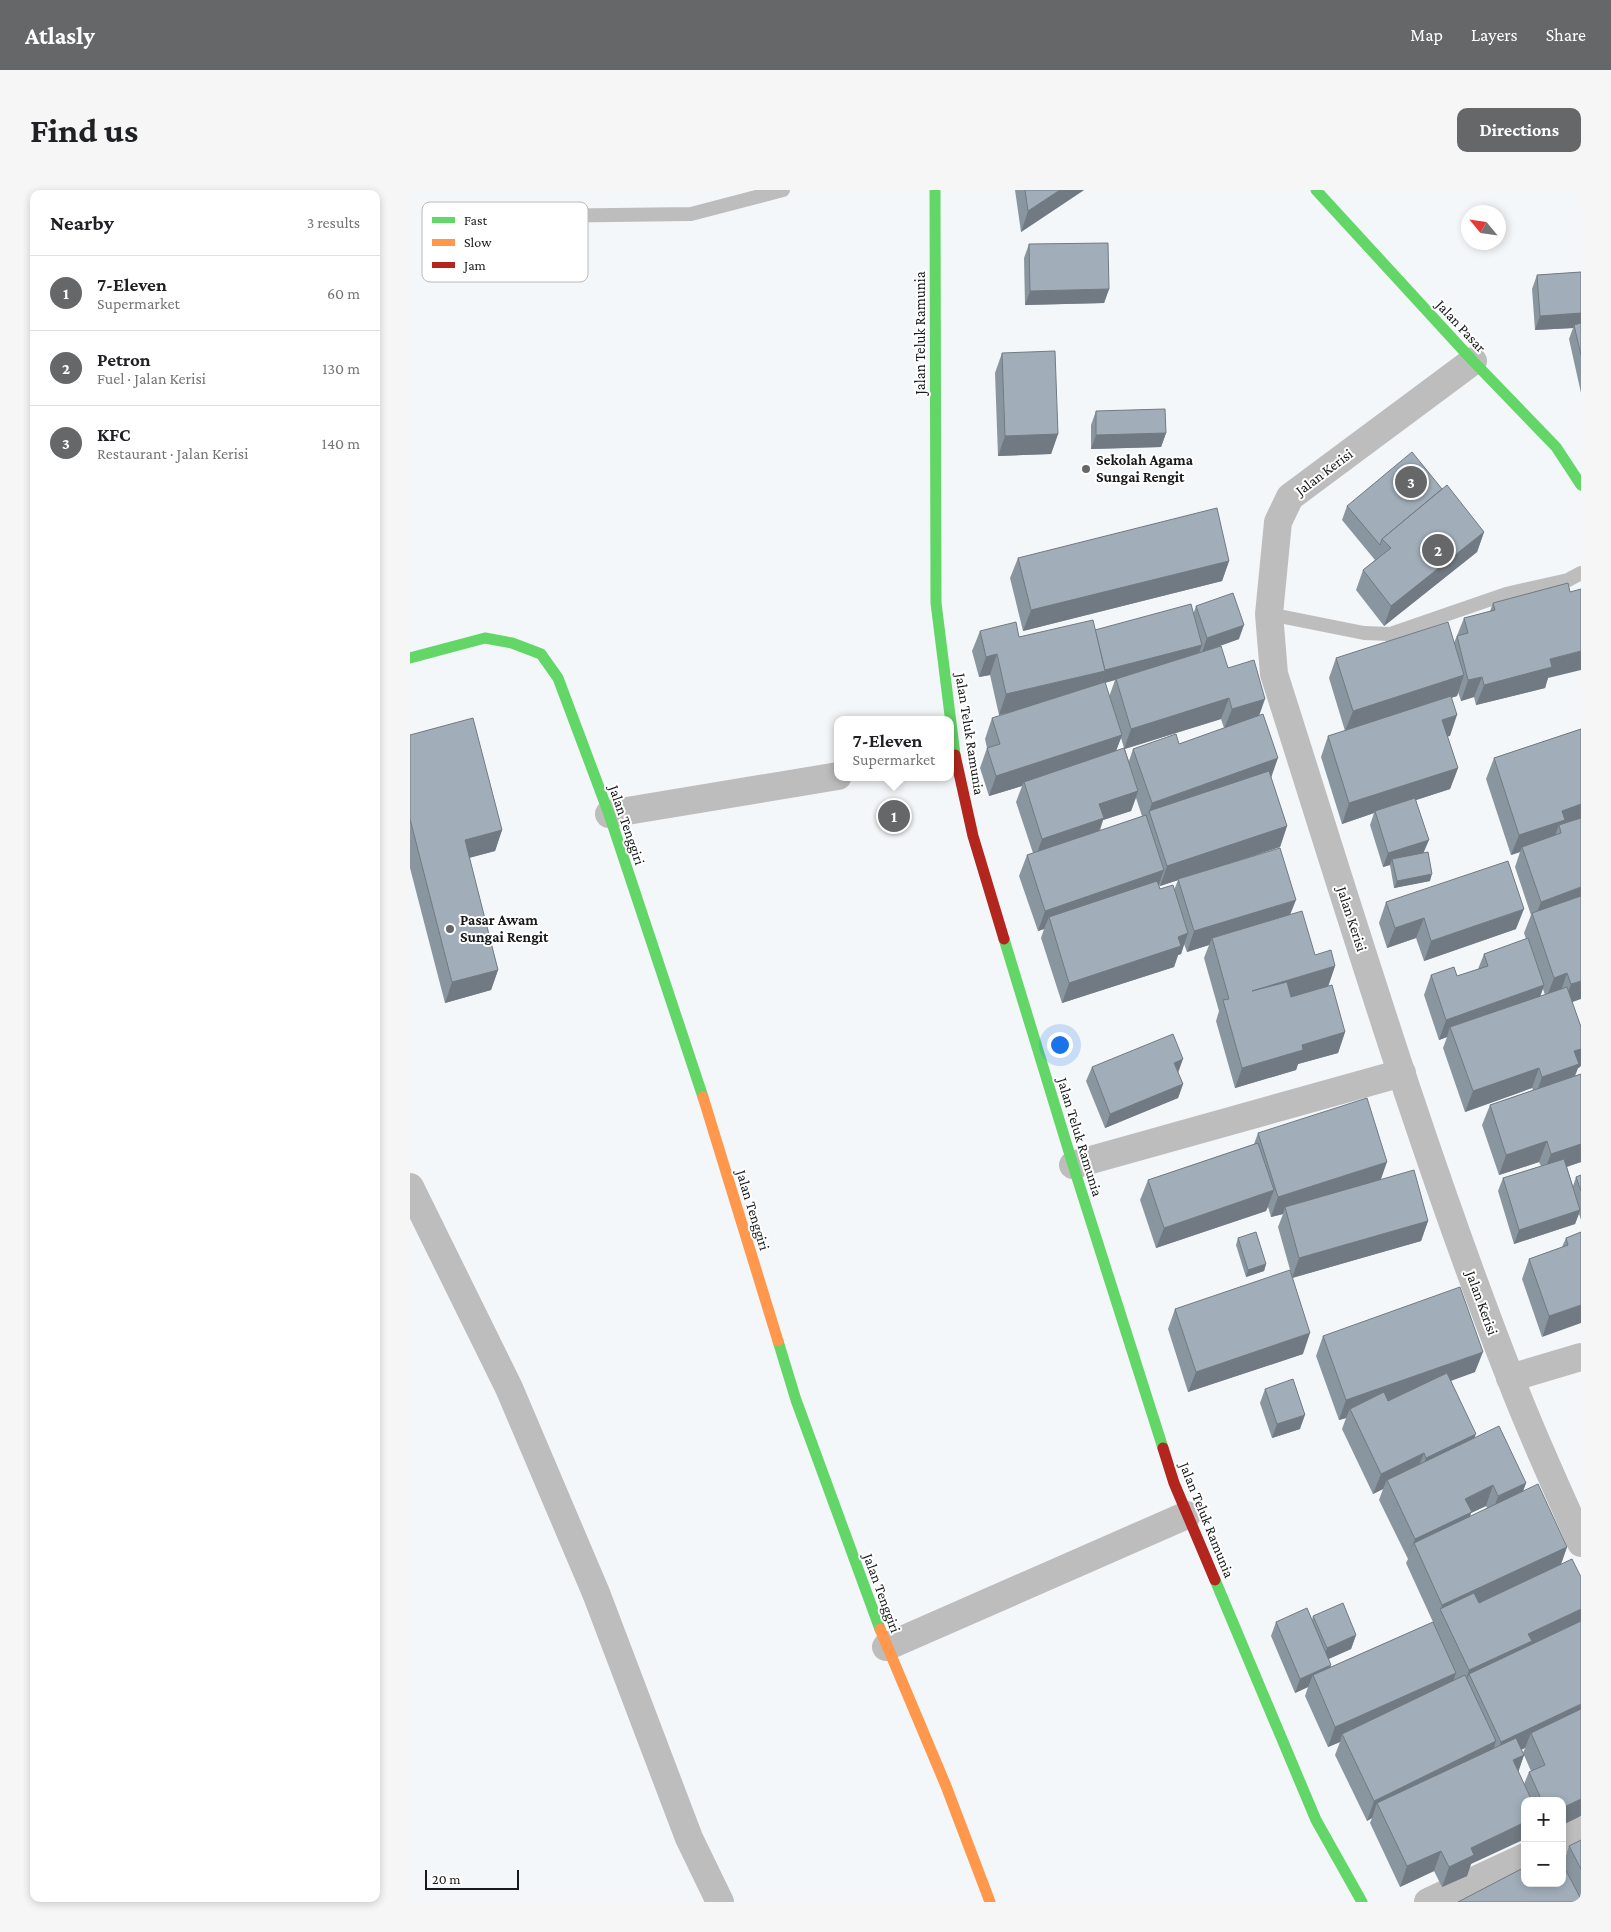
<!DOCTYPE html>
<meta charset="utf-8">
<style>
:root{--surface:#fff;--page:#f6f6f6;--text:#202124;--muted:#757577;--line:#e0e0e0;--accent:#666769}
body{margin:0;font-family:"Crimson Pro",serif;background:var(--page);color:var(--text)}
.controls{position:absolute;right:15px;bottom:15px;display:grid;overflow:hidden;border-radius:10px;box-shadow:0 2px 8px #0003}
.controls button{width:45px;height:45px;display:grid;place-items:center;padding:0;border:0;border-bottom:1px solid var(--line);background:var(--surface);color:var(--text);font:25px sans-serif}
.compass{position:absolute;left:1051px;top:15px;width:45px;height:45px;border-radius:50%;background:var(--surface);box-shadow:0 2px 8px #0003;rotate:299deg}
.scale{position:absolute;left:15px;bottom:12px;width:94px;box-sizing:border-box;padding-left:5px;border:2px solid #191a1b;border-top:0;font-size:14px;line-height:18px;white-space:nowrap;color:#191a1b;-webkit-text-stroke:4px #fff;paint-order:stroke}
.you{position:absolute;left:649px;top:854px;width:18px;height:18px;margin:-12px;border:4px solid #fff;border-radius:50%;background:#1a73e8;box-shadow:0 0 0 8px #1a73e833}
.badge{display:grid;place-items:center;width:32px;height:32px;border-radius:50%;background:var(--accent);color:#fff;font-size:16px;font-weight:700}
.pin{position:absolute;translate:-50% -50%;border:2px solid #fff;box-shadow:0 1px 5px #0006}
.popup{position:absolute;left:424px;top:526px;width:120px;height:65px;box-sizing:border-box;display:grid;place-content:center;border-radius:10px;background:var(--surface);filter:drop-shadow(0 1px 4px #0005);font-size:16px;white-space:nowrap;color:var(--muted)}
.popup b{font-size:19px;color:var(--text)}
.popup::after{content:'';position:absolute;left:50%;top:100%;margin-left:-10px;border:10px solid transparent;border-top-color:var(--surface)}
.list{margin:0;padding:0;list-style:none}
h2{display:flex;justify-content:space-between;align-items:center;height:65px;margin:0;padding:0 20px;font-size:21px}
h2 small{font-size:16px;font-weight:400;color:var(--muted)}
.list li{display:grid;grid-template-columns:32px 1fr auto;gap:15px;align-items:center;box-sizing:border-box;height:75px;padding:0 20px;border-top:1px solid var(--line)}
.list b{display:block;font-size:19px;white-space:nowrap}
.list p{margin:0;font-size:16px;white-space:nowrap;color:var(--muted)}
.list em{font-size:16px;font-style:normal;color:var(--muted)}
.map{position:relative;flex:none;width:1171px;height:1712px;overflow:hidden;border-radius:10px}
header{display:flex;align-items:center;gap:30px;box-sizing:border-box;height:70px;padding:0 25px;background:var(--accent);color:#fff}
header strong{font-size:24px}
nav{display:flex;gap:28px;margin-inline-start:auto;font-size:18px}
.intro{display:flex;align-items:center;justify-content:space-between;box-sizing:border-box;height:120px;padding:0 30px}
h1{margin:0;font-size:35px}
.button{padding:12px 22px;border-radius:10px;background:var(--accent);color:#fff;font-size:18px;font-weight:700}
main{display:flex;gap:30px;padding:0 30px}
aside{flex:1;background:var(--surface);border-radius:10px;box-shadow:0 2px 8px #0003}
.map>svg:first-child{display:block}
</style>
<header>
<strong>Atlasly</strong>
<nav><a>Map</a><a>Layers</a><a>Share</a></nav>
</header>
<div class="intro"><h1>Find us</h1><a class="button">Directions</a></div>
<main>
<aside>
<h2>Nearby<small>3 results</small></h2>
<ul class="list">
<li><span class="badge">1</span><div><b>7-Eleven</b><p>Supermarket</p></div><em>60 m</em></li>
<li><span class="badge">2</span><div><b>Petron</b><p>Fuel · Jalan Kerisi</p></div><em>130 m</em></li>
<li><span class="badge">3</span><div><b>KFC</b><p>Restaurant · Jalan Kerisi</p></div><em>140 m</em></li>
</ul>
</aside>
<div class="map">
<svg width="1171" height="1712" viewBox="0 0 1171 1712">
<rect width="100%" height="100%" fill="#f4f7f9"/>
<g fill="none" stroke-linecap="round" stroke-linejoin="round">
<!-- lane -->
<g stroke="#bdbdbe" stroke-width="14">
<polyline points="127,26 281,24 373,0"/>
<polyline points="859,424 954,443 980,444 1096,404 1158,390 1171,383"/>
</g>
<!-- street -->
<g stroke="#bdbdbe" stroke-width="28">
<path d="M1063 171 880 307 868 332 859 424 864 484C939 719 1010 957 1100 1187 1121 1243 1147 1298 1171 1353"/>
<polyline points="199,624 428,586"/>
<polyline points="663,975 992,883"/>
<polyline points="0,997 99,1198 186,1403 279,1648 310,1712"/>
<polyline points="1100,1188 1171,1167"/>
<polyline points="476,1457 777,1325"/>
<polyline points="1152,1650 1171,1641"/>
<polyline points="1018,1712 1115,1667"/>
</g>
<!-- fast -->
<g stroke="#63d668" stroke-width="11">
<polyline points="525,0 526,413 545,565"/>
<polyline points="906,0 1063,171 1146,257 1171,295"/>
<polyline points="0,468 75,448 102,453 131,464 148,488 199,624 293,907"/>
<polyline points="594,749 663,975 753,1258"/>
<polyline points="368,1151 386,1210 470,1439"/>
<polyline points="805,1390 906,1630 952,1712"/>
</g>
<!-- slow -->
<g stroke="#ff974d" stroke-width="11">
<polyline points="293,907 368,1151"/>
<polyline points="470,1439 536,1596 580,1712"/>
</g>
<!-- jam -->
<g stroke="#b3261e" stroke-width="11">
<polyline points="545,565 563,646 594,749"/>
<polyline points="753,1258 764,1293 805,1390"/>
</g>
</g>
<!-- wall -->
<g fill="#8a969f" fill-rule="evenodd">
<polygon points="605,0 674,0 611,42"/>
<polygon points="619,54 699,99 694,113 615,115 614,68"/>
<polygon points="1171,82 1171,203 1159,149 1163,138 1125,140 1122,99 1127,85"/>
<polygon points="592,163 648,244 641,264 588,266 585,183"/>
<polygon points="686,221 756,243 751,257 681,259 681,235"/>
<polygon points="1032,299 1074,342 1067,362 974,436 946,400 953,380 965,370 932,330 937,316"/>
<polygon points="608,368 819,371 812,391 613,441 600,388"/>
<polygon points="1083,413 1138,488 1135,498 1066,515 1064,507 1051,511 1048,502 1047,506 1041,508 1040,546 1037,546 1048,578 1040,599 1006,610 1014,663 1020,691 984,698 980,675 973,677 960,635 964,623 932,634 911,567 918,546 935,541 919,488 926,468 1044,453 1054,428 1080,421"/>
<path d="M786 416 829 449 810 456 818 478 849 525 861 588 877 636 870 657 819 674 880 725 905 765 925 776 918 796 935 842 928 863 888 874 886 880 825 898 806 831 809 821 794 768 799 755 777 762 774 754 771 764 768 765 764 777 652 813 631 748 634 739 628 741 609 686 617 665 623 663 606 612 612 596 579 606 570 578 577 558 575 549 582 528 605 521 589 525 580 485 569 487 562 461 570 441 609 447 685 440 784 422ZM705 490 699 507 695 493ZM811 529 814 538 769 554 723 559 719 571 715 559ZM711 548 714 558 706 561ZM726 608 732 626 690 641 693 630 721 621ZM768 690 764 700 750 699 749 695 750 696Z"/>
<path d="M1171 539 1162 812 1171 837V875L1170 877 1168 878 1164 886 1171 884V972L1157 977 1163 996 1166 987 1171 985V1030L1169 1024 1165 1034 1104 1054 1088 1001 1093 988 1131 976 1129 972 1089 985 1072 935 1080 915 1123 900 1122 898 1055 922 1033 858 1037 847 1029 850 1014 805 1021 785 1047 786 1068 779 1074 764 1116 749 1114 743 1121 725 1105 677 1110 662 1101 665 1076 589 1084 568ZM1133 799 1135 805 1130 806Z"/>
<polygon points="0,545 92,640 85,661 59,668 88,780 81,800 35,813 0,678"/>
<polygon points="976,712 1106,739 1014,771 1006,748 977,758 969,733"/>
<polygon points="682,877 768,883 773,894 768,908 695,938 676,891"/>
<polygon points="848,943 971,990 1018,1031 1011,1051 882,1088 893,1164 778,1202 758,1139 765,1119 881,1083 868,1037 873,1024 861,1027 858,1017 856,1021 746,1058 730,1010 738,990 844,954"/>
<polygon points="1171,1042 1132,1147 1112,1089 1119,1069 1152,1057 1156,1048"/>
<polygon points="828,1048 856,1074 854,1081 836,1087 826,1055"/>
<path d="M913 1146 1065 1182 1041 1191 1065 1248 1116 1293 1113 1302 1157 1357 1151 1374 1171 1626 1152 1635V1611H1115L1061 1674 1057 1686 1032 1697 1024 1681 990 1697 960 1633 962 1628 957 1631 925 1565 930 1552 918 1557 895 1506 898 1497 885 1503 861 1446 866 1432 902 1430 903 1426 946 1445 941 1459 918 1469 921 1477 1023 1432 996 1373 998 1369 969 1310 973 1299 963 1304 932 1239 936 1228 929 1230 906 1166ZM1076 1316 1077 1318 1060 1327 1061 1323ZM1115 1558 1113 1563 1121 1581 1119 1582 1114 1594 1108 1581 1114 1565 1111 1560Z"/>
<polygon points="855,1199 890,1239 862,1248 850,1213"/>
<polygon points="1171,1650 1171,1712 1153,1674 1159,1656"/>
</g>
<!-- shaded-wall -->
<g fill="#717a82">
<polygon points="650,0 674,0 611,42 618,21"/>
<polygon points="699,99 694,113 615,115 620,101"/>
<polygon points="1171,123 1171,137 1164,135 1163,138 1125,140 1130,126"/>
<polygon points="756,243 751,257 681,259 686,245"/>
<polygon points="648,244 641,264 588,266 595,246"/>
<polygon points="1074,342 1067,362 974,436 981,416"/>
<polygon points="819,371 812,391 613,441 621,420"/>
<polygon points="834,435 829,449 792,462 797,448"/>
<polygon points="792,455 787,469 706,489 705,490 690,494 695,480"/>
<polygon points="1171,461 1171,480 1138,488 1135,498 1066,515 1074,495 1140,469"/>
<polygon points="587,464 580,485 569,487 576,467"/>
<polygon points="695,481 687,501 589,525 596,504"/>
<polygon points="1054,485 1047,506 935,541 943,521"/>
<polygon points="1072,487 1064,507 1051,511 1058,490"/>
<polygon points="819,508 811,529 714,559 721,539"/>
<polygon points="855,509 848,529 814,539 822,519"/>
<polygon points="1047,525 1040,546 1025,550 1032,530"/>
<polygon points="712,545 704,566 614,592 612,596 579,606 586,586"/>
<polygon points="868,568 861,588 739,621 735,633 742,613"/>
<polygon points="1048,578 1040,599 966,623 965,621 964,623 932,634 939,613"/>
<polygon points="728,601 721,621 693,630 686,649 625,669 632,649 689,614"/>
<polygon points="1171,614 1171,632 1149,635 1143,651 1112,657 1110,662 1101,665 1109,645 1152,621"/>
<polygon points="877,636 870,657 750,696 757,676"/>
<polygon points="92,640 85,661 47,671 55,650"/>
<polygon points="1019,650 1013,664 982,669 980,675 973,677 978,663"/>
<polygon points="754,680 747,700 639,727 634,739 628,741 635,721"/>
<polygon points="1022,684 1020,691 984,698 987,691"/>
<polygon points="1171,697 1171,715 1124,730 1131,712"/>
<polygon points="886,710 878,730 802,748 799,755 777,762 784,741"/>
<polygon points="1114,719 1106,739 1014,771 1021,751"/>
<polygon points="1014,728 1006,748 977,758 985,738"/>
<polygon points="778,743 771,764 768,765 764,777 652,813 659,793 768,747"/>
<polygon points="925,776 918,797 834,821 842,801"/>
<polygon points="88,780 81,800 35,813 42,792"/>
<polygon points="1157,783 1150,804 1136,809 1144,788"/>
<polygon points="1171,791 1171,809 1154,815 1161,794"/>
<polygon points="1134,795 1127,816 1040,837 1037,847 1029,850 1036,830"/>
<polygon points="935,842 928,863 888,874 886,880 825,898 832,878 892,855"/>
<polygon points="1171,859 1171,875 1170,877 1168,878 1162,894 1125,907 1132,887 1164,861"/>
<polygon points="773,869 768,883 764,873"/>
<polygon points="1129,878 1122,898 1055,922 1063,901"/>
<polygon points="773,894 768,908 695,938 700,924"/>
<polygon points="1137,951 1129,972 1089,985 1096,965"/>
<polygon points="1171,954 1171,972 1133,984 1141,964"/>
<polygon points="977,972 970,992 875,1017 873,1024 861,1027 868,1007"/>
<polygon points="864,1000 856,1021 746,1058 754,1038"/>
<polygon points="1170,1020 1165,1034 1104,1054 1109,1040"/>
<polygon points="1018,1031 1011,1051 882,1088 889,1068"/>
<polygon points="856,1074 854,1081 836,1087 838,1080"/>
<polygon points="1171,1115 1171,1133 1132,1147 1139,1126"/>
<polygon points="900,1143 893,1164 778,1202 786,1182"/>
<polygon points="1073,1162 1065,1182 943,1225 940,1219 936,1228 929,1230 936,1210"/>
<polygon points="895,1225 890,1239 862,1248 867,1234"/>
<polygon points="1066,1244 1058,1264 1009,1288 1016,1268"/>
<polygon points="1014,1263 1006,1283 977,1290 973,1299 963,1304 971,1284"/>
<polygon points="1116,1293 1108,1313 1081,1327 1088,1306"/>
<polygon points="1083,1295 1076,1316 1061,1323 1054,1342 1004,1353 997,1369 1005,1349 1055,1309"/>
<polygon points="1157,1357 1150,1377 1036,1431 1031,1420 1032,1415"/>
<polygon points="1171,1419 1171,1436 1059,1484 1053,1500 1052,1501 1059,1480 1118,1444"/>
<polygon points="946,1445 941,1459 912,1472 917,1458"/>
<polygon points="921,1475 916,1489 903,1485 898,1497 885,1503 890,1489"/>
<polygon points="1046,1483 1038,1504 932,1544 930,1552 918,1557 925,1537"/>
<polygon points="1171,1514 1171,1531 1121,1543 1115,1558 1083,1573 1091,1552"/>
<polygon points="1086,1551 1079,1572 967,1613 962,1628 957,1631 964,1611"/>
<polygon points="1114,1565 1107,1586 1103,1570"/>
<polygon points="1171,1609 1171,1626 1152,1635 1152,1618"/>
<polygon points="1115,1632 1115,1649 1061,1674 1057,1686 1032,1697 1039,1677 1061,1658"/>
<polygon points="1031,1661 1024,1681 990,1697 997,1676"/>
</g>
<!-- building -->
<g fill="#a1aeb9" stroke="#717a82">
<polygon points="615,0 650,0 618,21"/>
<polygon points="698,53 699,99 620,101 619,54"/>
<polygon points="1171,82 1171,123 1130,126 1127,85"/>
<polygon points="1171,133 1171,165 1164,135"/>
<polygon points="645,161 648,244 595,246 592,163"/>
<polygon points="755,219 756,243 686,245 686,221"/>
<polygon points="1002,262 1032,299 972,349 970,355 937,316"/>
<polygon points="1037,295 1074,342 981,416 953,380 981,358 972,349"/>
<polygon points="807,318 819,371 621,420 608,368"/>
<polygon points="1158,393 1160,402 1171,399 1171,461 1140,469 1142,477 1074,495 1072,487 1058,490 1047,446 1058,443 1054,428 1085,420 1083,413"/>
<polygon points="823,403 834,435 797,448 786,416"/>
<polygon points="781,414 792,455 695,480 685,440"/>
<polygon points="683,430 695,481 596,504 587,464 576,467 570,441 606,432 609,447"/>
<polygon points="1038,432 1054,485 943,521 926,468"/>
<polygon points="811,456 818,478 844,470 855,509 822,519 819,508 721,539 706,489"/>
<polygon points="695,492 712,545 586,586 577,558 590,554 582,528"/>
<polygon points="1041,506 1047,525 1032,530 1048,578 939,613 918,546"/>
<polygon points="853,524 868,568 742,613 723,559 766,544 769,554"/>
<polygon points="63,528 92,640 55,650 88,780 42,792 0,629 0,545"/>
<polygon points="1171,539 1171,614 1152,621 1155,630 1109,645 1084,568"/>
<polygon points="714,558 728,601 689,614 694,628 632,649 614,592"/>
<polygon points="859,581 877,636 757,676 739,621"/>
<polygon points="1005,608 1019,650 978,663 965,621"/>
<polygon points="736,625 754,680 635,721 617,665"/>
<polygon points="1171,628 1171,697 1131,712 1112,657 1151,643 1149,635"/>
<polygon points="870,658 886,710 784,741 768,689"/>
<polygon points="1018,662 1022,684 987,691 982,669"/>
<polygon points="1098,671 1114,719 1021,751 1014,728 985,738 976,712"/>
<polygon points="747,691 750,699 763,695 778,743 768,747 771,756 659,793 639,727"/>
<polygon points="1171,706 1171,791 1161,794 1157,783 1144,788 1122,723"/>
<polygon points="892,721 905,765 921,760 925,776 842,801 877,792 881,807 922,795 935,842 892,855 893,860 832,878 813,810 819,809 802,748"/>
<polygon points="1118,748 1134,795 1036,830 1021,785 1044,777 1047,786 1078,776 1074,764"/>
<polygon points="1157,797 1171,837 1171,859 1164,861 1169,874 1132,887 1129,878 1063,901 1040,837"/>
<polygon points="763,844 773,869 764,873 773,894 700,924 682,877"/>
<polygon points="1171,884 1171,954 1141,964 1137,951 1096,965 1080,915"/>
<polygon points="957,908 977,972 868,1007 848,943"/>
<polygon points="848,953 864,1000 754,1038 738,990"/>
<polygon points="1154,969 1170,1020 1109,1040 1093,988"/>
<polygon points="1004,980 1018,1031 889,1068 875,1017"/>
<polygon points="1171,985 1171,1001 1166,987"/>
<polygon points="846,1042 856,1074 838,1080 828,1048"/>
<polygon points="1171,1042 1171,1115 1139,1126 1119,1069 1158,1055 1156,1048"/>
<polygon points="880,1080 900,1143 786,1182 765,1119"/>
<polygon points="1050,1097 1073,1162 936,1210 913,1146"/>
<polygon points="1037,1183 1066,1244 1016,1268 1014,1263 971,1284 940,1219 974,1202 978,1211"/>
<polygon points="883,1189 895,1225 867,1234 855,1199"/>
<polygon points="1089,1236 1116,1293 1088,1306 1083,1295 1055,1309 1062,1322 1005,1349 977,1290"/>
<polygon points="1128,1294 1157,1357 1032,1415 1004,1353"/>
<polygon points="1162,1369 1171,1387 1171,1419 1118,1444 1122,1451 1059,1480 1030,1419 1064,1403 1069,1413"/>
<polygon points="933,1413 946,1445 917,1458 903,1426"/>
<polygon points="897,1418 921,1475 890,1489 866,1432"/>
<polygon points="1171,1431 1171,1514 1091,1552 1059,1484"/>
<polygon points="1023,1432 1046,1483 925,1537 903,1485"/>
<polygon points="1055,1485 1086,1551 964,1611 932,1544"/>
<polygon points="1171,1519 1171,1609 1152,1618 1152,1611 1132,1611 1119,1582 1135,1575 1121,1543"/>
<polygon points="1106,1548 1114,1565 1103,1570 1122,1611 1115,1611 1115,1632 1061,1658 1064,1665 1039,1677 1031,1661 997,1676 967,1613"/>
<polygon points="1171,1650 1171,1679 1159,1656"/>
<polygon points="1152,1673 1171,1709 1171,1712 1048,1712 1115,1677 1115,1693 1152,1693"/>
</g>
<!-- markers -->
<g fill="#666769" stroke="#fff" stroke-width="2">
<circle cx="676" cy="279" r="5"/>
<circle cx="40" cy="739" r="5"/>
</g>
<g text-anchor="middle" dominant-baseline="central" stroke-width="4" stroke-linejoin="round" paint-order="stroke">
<!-- street labels -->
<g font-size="15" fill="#191a1b" stroke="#fff">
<text transform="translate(1051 136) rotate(47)">Jalan Pasar</text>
<text transform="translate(510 143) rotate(-90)">Jalan Teluk Ramunia</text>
<text transform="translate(914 282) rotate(-37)">Jalan Kerisi</text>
<text transform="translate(560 544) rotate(81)">Jalan Teluk Ramunia</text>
<text transform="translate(217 635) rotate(71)">Jalan Tenggiri</text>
<text transform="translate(942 729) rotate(72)">Jalan Kerisi</text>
<text transform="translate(670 947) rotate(73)">Jalan Teluk Ramunia</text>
<text transform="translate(343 1020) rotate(73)">Jalan Tenggiri</text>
<text transform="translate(1072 1113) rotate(70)">Jalan Kerisi</text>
<text transform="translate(797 1330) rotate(68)">Jalan Teluk Ramunia</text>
<text transform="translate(472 1403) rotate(70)">Jalan Tenggiri</text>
</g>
<!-- poi labels -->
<g font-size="15" font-weight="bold" fill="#191a1b" stroke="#fff" text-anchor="start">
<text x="686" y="270">Sekolah Agama<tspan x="686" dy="17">Sungai Rengit</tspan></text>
<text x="50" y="730">Pasar Awam<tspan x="50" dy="17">Sungai Rengit</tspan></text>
</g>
</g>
<!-- legend -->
<rect x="12" y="12" width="166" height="80" rx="8" fill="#fff" stroke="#bababb" stroke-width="1"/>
<rect x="22" y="27" width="23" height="6" fill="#63d668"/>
<rect x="22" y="49" width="23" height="7" fill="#ff974d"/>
<rect x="22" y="72" width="23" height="6" fill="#b3261e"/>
<g font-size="14" fill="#191a1b">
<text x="54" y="35">Fast</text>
<text x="54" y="57">Slow</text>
<text x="54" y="80">Jam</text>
</g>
</svg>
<div class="controls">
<button>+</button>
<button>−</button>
</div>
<svg class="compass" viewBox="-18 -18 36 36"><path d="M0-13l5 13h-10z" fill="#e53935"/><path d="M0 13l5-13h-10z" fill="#757577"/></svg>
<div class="scale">20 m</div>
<div class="you"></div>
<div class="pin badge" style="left:484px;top:626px">1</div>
<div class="popup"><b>7-Eleven</b>Supermarket</div>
<div class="pin badge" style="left:1028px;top:360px">2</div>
<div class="pin badge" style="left:1001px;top:292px">3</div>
</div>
</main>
